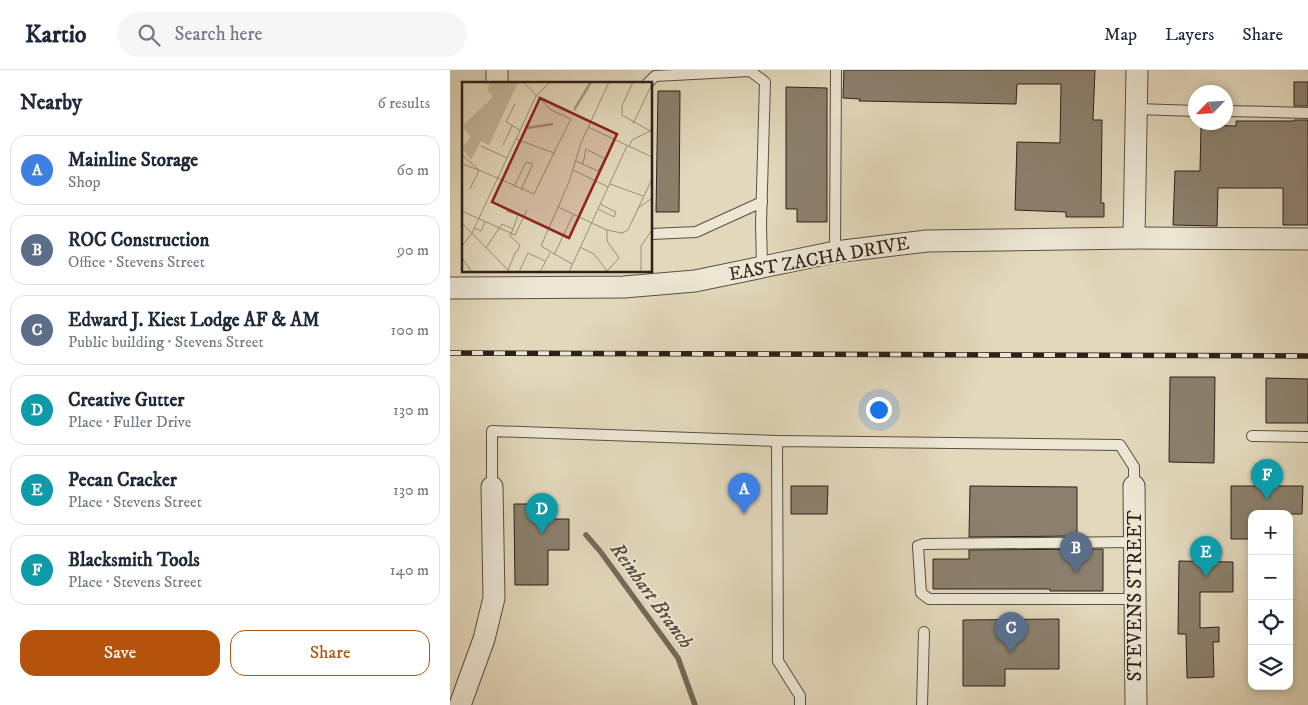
<!DOCTYPE html>
<meta charset="utf-8">
<style>
:root{--surface:#fff;--page:#f6f6f7;--text:#1f2937;--muted:#747a83;--line:#e0e1e3;--accent:#b45309}
body{margin:0;font-family:"IM FELL DW Pica",serif;background:var(--page);color:var(--text)}
.controls{position:absolute;right:15px;bottom:15px;display:grid;overflow:hidden;border-radius:10px;box-shadow:0 2px 8px #0003}
.controls button{width:45px;height:45px;display:grid;place-items:center;padding:0;border:0;border-bottom:1px solid var(--line);background:var(--surface);color:var(--text);font:25px sans-serif}
.compass{position:absolute;left:738px;top:15px;width:45px;height:45px;border-radius:50%;background:var(--surface);box-shadow:0 2px 8px #0003;rotate:245deg}
.you{position:absolute;left:428px;top:339px;width:18px;height:18px;margin:-12px;border:4px solid #fff;border-radius:50%;background:#1a73e8;box-shadow:0 0 0 8px #1a73e833}
.badge{display:grid;place-items:center;width:32px;height:32px;border-radius:50%;background:var(--accent);color:#fff;font-size:16px;font-weight:700}
.pin{position:absolute;translate:-50% -41px;filter:drop-shadow(0 1px 2px #0008)}
.pin::after{content:'';position:absolute;top:26px;width:18px;height:15px;background:inherit;clip-path:polygon(0 0,100% 0,50% 100%)}
.list{margin:0;padding:0;list-style:none}
h2{display:flex;justify-content:space-between;align-items:center;height:65px;margin:0;padding:0 20px;font-size:21px}
h2 small{font-size:16px;font-weight:400;color:var(--muted)}
.list li{display:grid;grid-template-columns:32px 1fr auto;gap:15px;align-items:center;box-sizing:border-box;height:70px;margin:0 10px 10px;padding:0 10px;border:1px solid var(--line);border-radius:15px}
.list b{display:block;font-size:19px;white-space:nowrap}
.list p{margin:0;font-size:16px;white-space:nowrap;color:var(--muted)}
.list em{font-size:16px;font-style:normal;color:var(--muted)}
.actions{display:flex;gap:10px;padding:15px 20px}
.actions a{flex:1;padding:11px 0;border:1px solid var(--accent);border-radius:15px;text-align:center;font-size:18px;color:var(--accent)}
.actions .main{background:var(--accent);color:#fff}
.icon{flex:none;width:28px;height:28px;fill:none;stroke:currentColor;stroke-width:2;stroke-linecap:round;stroke-linejoin:round}
.map{position:relative;flex:none;width:858px;height:635px;overflow:hidden}
header{display:flex;align-items:center;gap:30px;box-sizing:border-box;height:70px;padding:0 25px;background:var(--surface);border-bottom:1px solid var(--line)}
header strong{font-size:24px}
nav{display:flex;gap:28px;margin-inline-start:auto;font-size:18px}
.search{width:350px;height:45px;background:var(--page);display:flex;align-items:center;gap:12px;box-sizing:border-box;padding:0 18px;border-radius:28px;color:var(--muted);font-size:19px}
main{display:flex}
aside{flex:1;background:var(--surface)}
.map>svg:first-child{display:block}
</style>
<header>
<strong>Kartio</strong>
<div class="search"><svg class="icon" aria-label="search" viewBox="0 0 24 24"><circle cx="10" cy="10" r="6"/><path d="M15 15l6 6"/></svg>Search here</div>
<nav><a>Map</a><a>Layers</a><a>Share</a></nav>
</header>
<main>
<aside>
<h2>Nearby<small>6 results</small></h2>
<ul class="list">
<li><span class="badge" style="background:#3f7fe0">A</span><div><b>Mainline Storage</b><p>Shop</p></div><em>60 m</em></li>
<li><span class="badge" style="background:#5c6f8a">B</span><div><b>ROC Construction</b><p>Office · Stevens Street</p></div><em>90 m</em></li>
<li><span class="badge" style="background:#5c6f8a">C</span><div><b>Edward J. Kiest Lodge AF &amp; AM</b><p>Public building · Stevens Street</p></div><em>100 m</em></li>
<li><span class="badge" style="background:#0f9aa8">D</span><div><b>Creative Gutter</b><p>Place · Fuller Drive</p></div><em>130 m</em></li>
<li><span class="badge" style="background:#0f9aa8">E</span><div><b>Pecan Cracker</b><p>Place · Stevens Street</p></div><em>130 m</em></li>
<li><span class="badge" style="background:#0f9aa8">F</span><div><b>Blacksmith Tools</b><p>Place · Stevens Street</p></div><em>140 m</em></li>
</ul>
<div class="actions"><a class="main">Save</a><a>Share</a></div>
</aside>
<div class="map">
<svg width="858" height="635" viewBox="0 0 858 635">
<rect width="100%" height="100%" fill="#e2d8bb"/>
<filter id="stains"><feTurbulence type="fractalNoise" baseFrequency=".004" numOctaves="4"/><feColorMatrix values="0 0 0 0 .2 0 0 0 0 .09 0 0 0 0 .02 0 0 0 .5 -.17"/></filter>
<radialGradient id="worn" r=".72"><stop offset=".6" stop-color="#630" stop-opacity="0"/><stop offset="1" stop-color="#630" stop-opacity=".3"/></radialGradient>
<g fill="none" stroke-linecap="round" stroke-linejoin="round">
<!-- stream -->
<polyline stroke="#746a59" stroke-width="5.5" points="136,465 150,481 228,588 245,635"/>
</g>
<!-- building -->
<g fill="#8b806d" stroke="#2c2119">
<polygon points="394,0 645,0 643,50 652,50 651,133 654,133 654,147 616,147 616,142 565,140 567,72 610,73 611,14 567,14 566,34 409,31 410,29 393,28"/>
<rect x="844" y="12" width="14" height="24"/>
<polygon points="336,17 377,18 377,152 347,152 347,139 336,139"/>
<polygon points="208,21 230,21 229,142 206,142"/>
<polygon points="844,50 858,50 858,155 833,155 833,118 768,118 767,156 723,155 725,101 750,101 751,55 786,56 786,51 844,51"/>
<polygon points="720,307 765,307 764,393 719,392"/>
<polygon points="816,308 858,309 858,353 816,353"/>
<polygon points="341,416 378,416 377,444 341,444"/>
<polygon points="520,416 627,417 627,466 519,467"/>
<polygon points="781,416 853,416 852,444 802,444 802,469 781,469"/>
<polygon points="64,434 98,434 98,449 119,449 119,480 98,480 98,515 65,515"/>
<polygon points="653,479 653,521 600,521 600,519 483,519 483,489 519,489 519,480"/>
<polygon points="729,491 783,492 783,522 750,522 750,558 769,557 769,572 763,572 764,607 737,608 736,564 728,564"/>
<polygon points="609,549 609,599 555,599 555,616 513,616 513,550"/>
</g>
<g fill="none" stroke-linecap="round" stroke-linejoin="round">
<defs>
<g id="lane">
<polyline points="197,14 205,6 300,1 315,12 311,154 312,197"/>
<polyline points="687,39 746,41"/>
<polyline points="776,41 858,43"/>
<polyline points="201,164 246,162 312,132"/>
<polyline points="385,182 386,0"/>
<polyline points="802,366 858,367"/>
<polyline points="42,417 42,361 327,371"/>
<polyline points="685,472 474,474 468,476 471,523 479,529 685,529"/>
<polyline points="350,635 350,626 328,591 327,371 670,375 684,397 684,416"/>
<polyline points="472,635 474,562"/>
</g>
<g id="street">
<polyline points="47,14 47,0"/>
<polyline points="684,168 687,0"/>
<polyline points="0,218 174,217 245,211 385,182 477,171 684,168 858,169"/>
<polyline points="684,416 686,635"/>
<polyline points="10,635 34,569 44,528 42,417"/>
</g>
</defs>
<!-- lane casing -->
<use href="#lane" stroke="#5a4f42" stroke-width="12"/>
<!-- street casing -->
<use href="#street" stroke="#5a4f42" stroke-width="23"/>
<!-- lane -->
<use href="#lane" stroke="#ece6d3" stroke-width="10"/>
<!-- street -->
<use href="#street" stroke="#ece6d3" stroke-width="21"/>
<defs>
<polyline id="rail" points="0,283 858,286"/>
</defs>
<!-- rail casing -->
<use href="#rail" stroke="#2c2119" stroke-width="5.5"/>
<!-- rail -->
<use href="#rail" stroke="#ece6d3" stroke-width="4" stroke-dasharray="11" stroke-linecap="butt"/>
</g>
<g text-anchor="middle" dominant-baseline="central" stroke-width="4" stroke-linejoin="round" paint-order="stroke">
<!-- street labels -->
<g font-size="19" fill="#2c2119" stroke="#ece6d3">
<text transform="translate(369 189) rotate(-10)">EAST ZACHA DRIVE</text>
<text transform="translate(685 526) rotate(-90)">STEVENS STREET</text>
</g>
<!-- water labels -->
<g font-size="20" font-style="italic" fill="#564b3e" stroke="#ece6d3">
<text transform="translate(201 526) rotate(54)">Reinhart Branch</text>
</g>
</g>
<!-- overview -->
<g transform="translate(12 12)">
<rect width="190" height="190" fill="#e2d8bb"/>
<path d="M28 0H56L27 63 19 59 9 78 0 66 9 55 0 44 31 15 25 8Z" fill="#c3b99f"/>
<path fill="none" stroke="#a49a84" stroke-width="2.5" d="M112 28 129 0M64 46 91 42"/>
<path fill="none" stroke="#998f7a" stroke-width="1" d="M61 0 89 28 109 37 92 71M171 0 160 24V33L190 50M53 22 44 40 58 48M171 42 190 2M126 45 190 75M41 63 50 44M19 64 45 76M167 65 170 58 188 49 190 45M0 73 17 88 72 112 92 71 54 57M114 79 136 89 143 77 124 67 121 82M0 82 17 88 8 107M111 88 146 105M148 102 181 114M52 105 64 80 71 82 59 108M96 125 145 148 160 151 166 148 190 97M136 127 152 135 154 130 138 122M175 127 190 116M0 129 53 153 65 128M44 129 56 133 51 147M0 141 48 190M12 146 19 149 23 140M0 164 10 151 74 14 88 0M118 165 132 172 145 189 157 176 145 159V148M24 166 40 142 51 147 48 154 58 163 55 170M92 173 111 133M0 176 10 190M110 182 79 164 107 100 119 61 147 0M46 188 54 169M57 190 66 171 83 179M78 190 88 171M107 190 165 64M179 190V164L190 148"/>
<path fill="#8f2418" fill-opacity="0.15" stroke="#8f2418" stroke-width="2.5" d="M78 16 155 52 107 156 30 120Z"/>
<rect width="190" height="190" fill="none" stroke="#2c2119" stroke-width="2.5"/>
</g>
<rect width="100%" height="100%" filter="url(#stains)"/>
<rect width="100%" height="100%" fill="url(#worn)"/>
</svg>
<div class="controls">
<button>+</button>
<button>−</button>
<button><svg class="icon" aria-label="locate" viewBox="0 0 24 24"><circle cx="12" cy="12" r="6"/><path d="M12 2v4M12 18v4M2 12h4M18 12h4"/></svg></button>
<button><svg class="icon" aria-label="layers" viewBox="0 0 24 24"><path d="M12 4l9 5-9 5-9-5zM3 14l9 5 9-5"/></svg></button>
</div>
<svg class="compass" viewBox="-18 -18 36 36"><path d="M0-13l5 13h-10z" fill="#e53935"/><path d="M0 13l5-13h-10z" fill="#747a83"/></svg>
<div class="you"></div>
<div class="pin badge" style="left:294px;top:444px;background:#3f7fe0">A</div>
<div class="pin badge" style="left:626px;top:503px;background:#5c6f8a">B</div>
<div class="pin badge" style="left:561px;top:583px;background:#5c6f8a">C</div>
<div class="pin badge" style="left:92px;top:464px;background:#0f9aa8">D</div>
<div class="pin badge" style="left:756px;top:507px;background:#0f9aa8">E</div>
<div class="pin badge" style="left:817px;top:430px;background:#0f9aa8">F</div>
</div>
</main>
